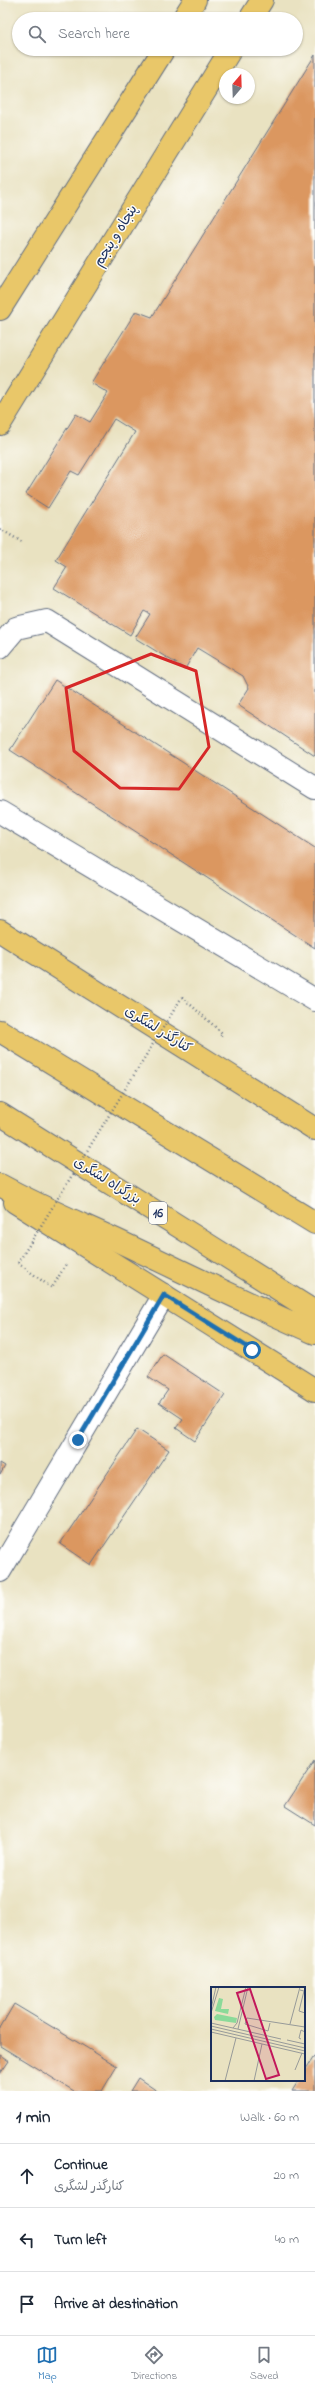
<!DOCTYPE html>
<meta charset="utf-8">
<style>
:root{--surface:#fff;--page:#f2f2f3;--text:#1f2937;--muted:#747a83;--line:#e0e1e3;--accent:#1f6fb2}
body{margin:0;font-family:"Indie Flower","Playpen Sans Arabic",sans-serif;background:var(--page);color:var(--text)}
.compass{position:absolute;left:219px;top:68px;width:36px;height:36px;border-radius:50%;background:var(--surface);box-shadow:0 1px 3px #0004;rotate:19deg}
.stop{position:absolute;width:12px;height:12px;margin:-9px;border:3px solid #1f6fb2;border-radius:50%;background:#fff}
.stop.end{background:#1f6fb2;border-color:#fff;box-shadow:0 1px 4px #0008}
.list{margin:0;padding:0;list-style:none}
h2{display:flex;justify-content:space-between;align-items:center;height:52px;margin:0;padding:0 16px;font-size:17px}
h2 small{font-size:13px;font-weight:400;color:var(--muted)}
.list li{display:grid;grid-template-columns:26px 1fr auto;gap:12px;align-items:center;box-sizing:border-box;height:64px;padding:0 16px;border-top:1px solid var(--line)}
.list b{display:block;font-size:15px;white-space:nowrap}
.list p{margin:0;font-size:13px;white-space:nowrap;color:var(--muted)}
.list em{font-size:13px;font-style:normal;color:var(--muted)}
.icon{flex:none;width:22px;height:22px;fill:none;stroke:currentColor;stroke-width:2;stroke-linecap:round;stroke-linejoin:round}
.map{position:relative;flex:none;width:315px;height:2091px;overflow:hidden}
.search{position:absolute;background:var(--surface);box-shadow:0 1px 3px #0004;left:12px;right:12px;top:12px;height:44px;display:flex;align-items:center;gap:10px;box-sizing:border-box;padding:0 14px;border-radius:22px;color:var(--muted);font-size:15px}
.sheet{height:244px;background:var(--surface)}
nav{display:flex;justify-content:space-around;align-items:center;box-sizing:border-box;height:56px;border-top:1px solid var(--line);background:var(--surface);font-size:11px;color:var(--muted)}
nav a{display:grid;justify-items:center;gap:2px}
nav .on{color:var(--accent)}
.map>svg:first-child{display:block}
</style>
<div class="map">
<svg width="315" height="2091" viewBox="0 0 315 2091">
<rect width="100%" height="100%" fill="#fdfcf7"/>
<filter id="ink" filterUnits="userSpaceOnUse"><feTurbulence type="fractalNoise" baseFrequency=".025" numOctaves="2"/><feDisplacementMap in="SourceGraphic" scale="8" xChannelSelector="R" yChannelSelector="G"/><feConvolveMatrix kernelMatrix="1 2 1 2 8 2 1 2 1" color-interpolation-filters="sRGB"/></filter>
<filter id="wash" filterUnits="userSpaceOnUse"><feTurbulence type="fractalNoise" baseFrequency=".012" numOctaves="4" result="noise"/><feDisplacementMap in="SourceGraphic" scale="16" xChannelSelector="R" yChannelSelector="G"/><feGaussianBlur stdDeviation="0.9" result="paint"/><feColorMatrix in="noise" values="0 0 0 0 0 0 0 0 0 0 0 0 0 0 0 0 0 1.4 0 .05"/><feComposite in="paint" operator="in"/></filter>
<g filter="url(#wash)">
<rect width="100%" height="100%" fill="#e9e2c1"/>
<g id="blocks">
<!-- building -->
<g fill="#db9760">
<polygon points="315,55 315,756 238,705 249,688 243,676 197,648 185,669 135,638 150,614 144,611 130,635 54,588 67,567 56,560 135,432 114,419 79,475 71,471 48,508 26,494 76,414 90,422 108,393 91,383 136,311 152,317"/>
<polygon points="55,680 315,848 315,948 10,750"/>
<polygon points="163,1354 225,1395 195,1441 176,1428 183,1419 159,1403 168,1390 148,1377"/>
<polygon points="137,1429 169,1450 91,1565 60,1544"/>
<polygon points="0,1463 5,1466 0,1475"/>
<polygon points="315,1760 315,1825 285,1806"/>
<polygon points="14,2004 117,2066 102,2091 74,2091 0,2046 0,2028"/>
<polygon points="0,2055 9,2061 0,2074"/>
<polygon points="315,2055 315,2091 292,2091 299,2080 304,2080 304,2072"/>
<polygon points="138,2078 157,2091 130,2091"/>
</g>
</g>
</g>
<g filter="url(#ink)">
<use href="#blocks" fill-opacity="0" stroke="#636e81" stroke-width="1"/>
<g fill="none" stroke-linecap="round" stroke-linejoin="round">
<defs>
<g id="minor">
<polyline points="0,647 16,628 47,621 315,788"/>
<polyline points="0,812 315,1000"/>
<polyline points="0,1571 164,1295"/>
</g>
<g id="major">
<polyline points="183,19 195,0"/>
<polyline points="250,19 262,0"/>
<polyline points="0,309 164,49"/>
<polyline points="0,424 231,49"/>
<polyline points="0,931 315,1129"/>
<polyline points="15,1202 315,1390"/>
</g>
<g id="highway">
<polyline points="0,1031 315,1223"/>
<polyline points="0,1114 315,1312"/>
<path d="M0 1185C38 1206 77 1222 116 1240 182 1271 248 1304 315 1333"/>
</g>
</defs>
<!-- minor casing -->
<use href="#minor" stroke="#636e81" stroke-width="24"/>
<!-- major casing -->
<use href="#major" stroke="#636e81" stroke-width="24"/>
<!-- highway casing -->
<use href="#highway" stroke="#636e81" stroke-width="24"/>
<!-- path -->
<g stroke="#636e81" stroke-width="2.5" stroke-dasharray="1 3" stroke-linecap="butt">
<polyline points="0,529 24,543"/>
<polyline points="182,997 222,1033 220,1038"/>
<polyline points="18,1263 52,1288 66,1264"/>
</g>
<!-- minor -->
<use href="#minor" stroke="#fff" stroke-width="22"/>
<!-- major -->
<use href="#major" stroke="#e9c769" stroke-width="22"/>
<!-- highway -->
<use href="#highway" stroke="#e9c769" stroke-width="22"/>
<!-- path-bridge -->
<polyline stroke="#636e81" stroke-width="2.5" stroke-dasharray="1 3" stroke-linecap="butt" points="18,1263 182,997"/>
</g>
</g>
<g fill="none" stroke-linecap="round" stroke-linejoin="round" filter="url(#ink)">
<!-- route -->
<polyline stroke="#1f6fb2" stroke-width="5" points="78,1440 164,1295 252,1350"/>
</g>
<!-- marked area -->
<path fill="none" stroke="#d62828" stroke-width="3" stroke-linejoin="round" d="M151 654 196 671 209 747 179 789 120 788 74 751 66 688Z"/>
<g text-anchor="middle" dominant-baseline="central" stroke-width="3" stroke-linejoin="round" paint-order="stroke">
<!-- shield labels -->
<rect fill="#fdfcf7" stroke="#5f6c8c" stroke-width="1" x="149" y="1202" width="18" height="22" rx="3"/>
<g font-size="13" font-weight="bold" fill="#1b2f5e">
<text x="158" y="1213">16</text>
</g>
<!-- street labels -->
<g font-size="14" fill="#1b2f5e" stroke="#fdfcf7">
<text transform="translate(116 236) rotate(-58)">پنجاه و پنجم</text>
<text transform="translate(158 1030) rotate(32)">کنارگذر لشگری</text>
<text transform="translate(107 1181) rotate(32)">بزرگراه لشگری</text>
</g>
</g>
<!-- overview -->
<g transform="translate(211 1987)">
<rect width="94" height="94" fill="#e9e2c1"/>
<path d="M8 11 12 12 10 22H18L17 27 4 24ZM6 27 26 31 25 36 4 33 3 30Z" fill="#8bda99"/>
<path fill="none" stroke="#979a99" stroke-width="1" d="M89 3 93 4 88 24 94 26M0 22 5 0M0 26 8 0M0 36 70 52M59 36 57 44 34 37 36 31 94 40M79 37 89 0M0 39 94 61M22 41 26 36 35 0M0 42 94 64M27 42 37 0M0 45 94 67M90 52 88 51 90 43 94 45M76 53 94 57M84 83 91 66M14 94 25 51M43 94 51 57"/>
<path fill="#c2185b" fill-opacity="0.15" stroke="#c2185b" stroke-width="2" d="M39 2 68 88 55 92 26 6Z"/>
<rect width="94" height="94" fill="none" stroke="#1b2f5e" stroke-width="2"/>
</g>
</svg>
<svg class="compass" viewBox="-18 -18 36 36"><path d="M0-13l5 13h-10z" fill="#e53935"/><path d="M0 13l5-13h-10z" fill="#747a83"/></svg>
<div class="stop" style="left:252px;top:1350px"></div>
<div class="stop end" style="left:78px;top:1440px"></div>
<div class="search"><svg class="icon" aria-label="search" viewBox="0 0 24 24"><circle cx="10" cy="10" r="6"/><path d="M15 15l6 6"/></svg>Search here</div>
</div>
<section class="sheet">
<h2>1 min<small>Walk · 60 m</small></h2>
<ul class="list">
<li><svg class="icon" aria-label="ahead" viewBox="0 0 24 24"><path d="M12 20V5M6 11l6-6 6 6"/></svg><div><b>Continue</b><p>کنارگذر لشگری</p></div><em>20 m</em></li>
<li><svg class="icon" aria-label="left" viewBox="0 0 24 24"><path d="M17 20v-9H6M10 6l-5 5 5 5"/></svg><div><b>Turn left</b></div><em>40 m</em></li>
<li><svg class="icon" aria-label="arrive" viewBox="0 0 24 24"><path d="M6 21V4h12l-3 4 3 4H6"/></svg><div><b>Arrive at destination</b></div></li>
</ul>
</section>
<nav>
<a class="on"><svg class="icon" aria-label="map" viewBox="0 0 24 24"><path d="M3 6l6-2 6 2 6-2v14l-6 2-6-2-6 2zM9 4v14M15 6v14"/></svg>Map</a>
<a><svg class="icon" aria-label="directions" viewBox="0 0 24 24"><path d="M12 3l9 9-9 9-9-9zM9 14v-3h6M13 9l2 2-2 2"/></svg>Directions</a>
<a><svg class="icon" aria-label="saved" viewBox="0 0 24 24"><path d="M7 4h10v16l-5-4-5 4z"/></svg>Saved</a>
</nav>
